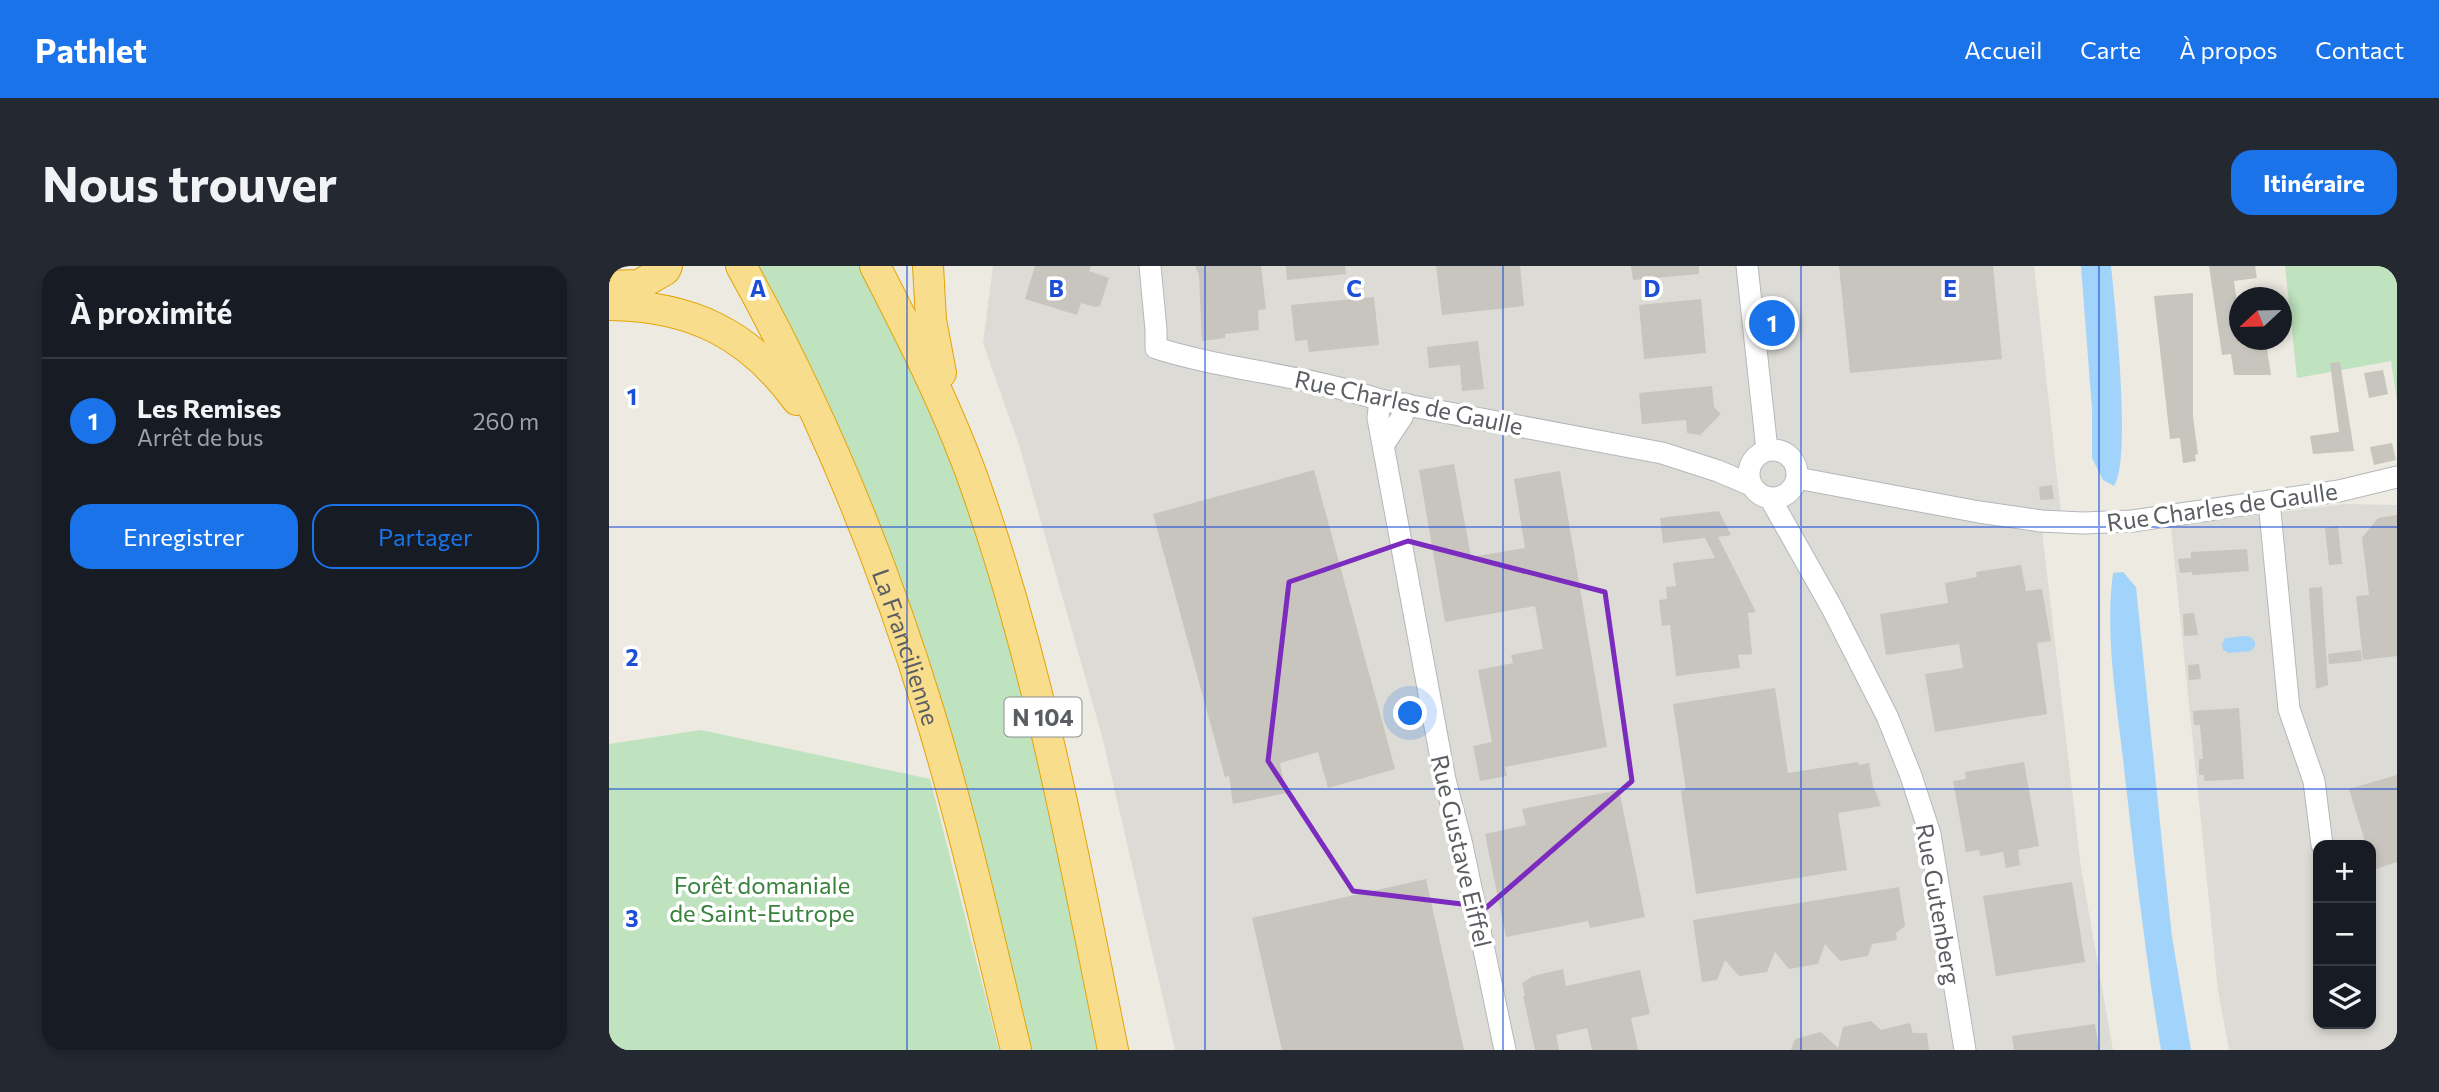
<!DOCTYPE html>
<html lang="fr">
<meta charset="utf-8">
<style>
:root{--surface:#171b24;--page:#242831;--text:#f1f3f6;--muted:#9ea1a6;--line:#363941;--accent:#1a73e8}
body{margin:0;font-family:Commissioner,sans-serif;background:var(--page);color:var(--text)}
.controls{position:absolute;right:21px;bottom:21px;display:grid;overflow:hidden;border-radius:14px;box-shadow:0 4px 10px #0003}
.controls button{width:63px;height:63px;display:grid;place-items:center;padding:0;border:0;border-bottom:2px solid var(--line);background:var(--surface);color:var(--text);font:35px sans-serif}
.compass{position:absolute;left:1620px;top:21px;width:63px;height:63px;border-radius:50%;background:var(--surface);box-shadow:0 4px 10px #0003;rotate:248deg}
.you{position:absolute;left:802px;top:448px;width:24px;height:24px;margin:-18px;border:5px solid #fff;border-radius:50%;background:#1a73e8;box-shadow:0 0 0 10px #1a73e833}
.badge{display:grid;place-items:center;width:46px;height:46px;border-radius:50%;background:var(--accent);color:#fff;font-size:23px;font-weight:700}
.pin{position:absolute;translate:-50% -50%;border:4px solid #fff;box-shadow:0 2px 7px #0006}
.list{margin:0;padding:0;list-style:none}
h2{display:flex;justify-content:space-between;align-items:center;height:91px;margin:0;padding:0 28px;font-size:30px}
h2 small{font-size:23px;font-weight:400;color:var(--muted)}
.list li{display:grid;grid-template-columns:46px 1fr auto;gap:21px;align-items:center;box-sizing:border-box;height:126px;padding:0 28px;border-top:2px solid var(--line)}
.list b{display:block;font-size:26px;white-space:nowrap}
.list p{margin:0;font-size:23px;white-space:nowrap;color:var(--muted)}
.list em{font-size:23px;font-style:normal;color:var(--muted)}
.actions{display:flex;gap:14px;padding:21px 28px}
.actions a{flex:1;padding:16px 0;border:2px solid var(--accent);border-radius:21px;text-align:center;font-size:24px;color:var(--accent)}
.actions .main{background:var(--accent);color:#fff}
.icon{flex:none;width:38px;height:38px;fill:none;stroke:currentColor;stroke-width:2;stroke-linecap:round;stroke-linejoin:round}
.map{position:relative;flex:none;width:1788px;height:784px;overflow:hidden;border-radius:21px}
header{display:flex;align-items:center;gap:42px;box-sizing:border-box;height:98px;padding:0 35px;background:var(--accent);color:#fff}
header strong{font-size:33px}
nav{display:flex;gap:38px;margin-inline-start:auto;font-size:24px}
.intro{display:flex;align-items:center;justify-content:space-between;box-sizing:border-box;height:168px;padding:0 42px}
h1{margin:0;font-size:49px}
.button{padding:18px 32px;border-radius:21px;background:var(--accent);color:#fff;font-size:24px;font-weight:700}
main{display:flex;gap:42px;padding:0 42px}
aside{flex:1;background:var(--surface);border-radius:21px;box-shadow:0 4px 10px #0003}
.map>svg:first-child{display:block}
</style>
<header>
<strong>Pathlet</strong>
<nav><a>Accueil</a><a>Carte</a><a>À propos</a><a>Contact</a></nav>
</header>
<div class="intro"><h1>Nous trouver</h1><a class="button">Itinéraire</a></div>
<main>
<aside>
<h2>À proximité<small></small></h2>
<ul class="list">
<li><span class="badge">1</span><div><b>Les Remises</b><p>Arrêt de bus</p></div><em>260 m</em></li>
</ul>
<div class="actions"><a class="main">Enregistrer</a><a>Partager</a></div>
</aside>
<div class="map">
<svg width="1788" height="784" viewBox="0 0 1788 784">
<rect width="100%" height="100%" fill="#eceae1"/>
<!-- industrial -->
<g fill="#dddbd5" fill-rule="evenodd">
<polygon points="384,0 1425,0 1453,256 1432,256 1472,602 1504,784 566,784 493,470 410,179 374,77"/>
<path d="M1736 238 1788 239V784H1620L1609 724 1562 260ZM1709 579H1762V758H1709Z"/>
</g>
<!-- green -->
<g fill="#bee3be">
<polygon points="141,0 257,0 311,105 389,312 496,784 416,784 349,507"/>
<polygon points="1676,0 1788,0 1788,134 1782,95 1688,112"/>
<polygon points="92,464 321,513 390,784 0,784 0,478"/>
</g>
<!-- water -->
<g fill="#a2d3fb">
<path d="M1472 0H1502C1506 38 1523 195 1505 220L1494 214 1483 192V143Z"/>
<path d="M1514 306 1527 321 1556 606 1563 671 1582 784H1552C1536 687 1525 590 1514 493 1507 432 1496 368 1504 307Z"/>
<polygon points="1635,370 1642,371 1646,376 1646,380 1642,385 1620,387 1614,384 1613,378 1616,372"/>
</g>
<!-- building -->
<g fill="#c8c4be">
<polygon points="426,0 482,0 480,5 500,12 491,40 486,41 472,37 468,49 416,33"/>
<polygon points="586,0 652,0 657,43 649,44 650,64 616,68 616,72 593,75 590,9"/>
<polygon points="677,0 736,0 737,8 678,14"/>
<polygon points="827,0 911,0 915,40 833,49"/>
<polygon points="1022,0 1090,0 1090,8 1024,14"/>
<polygon points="1230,0 1384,0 1393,93 1241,107"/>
<polygon points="1600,0 1646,0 1648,12 1625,15 1630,52 1630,74 1634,74 1635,80 1657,77 1662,109 1625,109 1622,88 1613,89"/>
<polygon points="1584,27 1584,151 1589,188 1586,189 1587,195 1574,197 1571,172 1561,173 1545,30"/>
<polygon points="765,31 770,79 700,86 698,74 686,75 682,39"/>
<polygon points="1092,33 1097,87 1035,93 1030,39"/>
<polygon points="869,75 875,123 853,125 851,99 820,102 818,81"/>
<polygon points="1731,96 1745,185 1704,188 1701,170 1730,166 1721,97"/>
<polygon points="1774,104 1779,128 1760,132 1755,107"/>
<polygon points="1103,120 1105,141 1112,148 1091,169 1078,167 1077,154 1033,158 1030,127"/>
<polygon points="1783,177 1787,194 1765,199 1761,181"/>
<polygon points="845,198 862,291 916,282 905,213 951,205 998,481 896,501 898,510 871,515 864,480 883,476 869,404 904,397 902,389 934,383 926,340 836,356 810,204"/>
<polygon points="705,204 786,503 719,522 709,486 671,497 677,527 624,538 620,510 616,511 544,248"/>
<polygon points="1443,219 1445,233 1431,234 1430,221"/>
<polygon points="1110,245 1122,269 1109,271 1147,346 1139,347 1143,388 1129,389 1131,402 1067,410 1061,359 1053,360 1050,334 1058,333 1057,321 1067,320 1064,297 1106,292 1096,272 1054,277 1051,252"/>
<polygon points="1788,249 1788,390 1754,394 1747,330 1760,329 1753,272 1769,252"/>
<polygon points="1729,260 1733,298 1720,299 1716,262"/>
<polygon points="1638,283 1640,305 1583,309 1583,306 1571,307 1569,293 1582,292 1582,286"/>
<polygon points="1412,299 1417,325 1433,323 1442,375 1428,377 1438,448 1326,466 1316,408 1354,402 1350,378 1277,389 1271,348 1339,337 1336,317 1368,311 1367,306"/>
<polygon points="1713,321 1719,419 1707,423 1700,322"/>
<polygon points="1585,347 1589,369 1575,370 1574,348"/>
<polygon points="1752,384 1753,395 1720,398 1719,388"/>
<polygon points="1590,398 1592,413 1580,414 1579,399"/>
<polygon points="1166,422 1179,507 1249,496 1250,499 1260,497 1264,520 1272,540 1229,547 1238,604 1087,628 1072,525 1077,524 1064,438"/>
<polygon points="1630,442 1635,513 1595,515 1595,509 1590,509 1590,493 1594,493 1591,459 1585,459 1584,445"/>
<polygon points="1415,496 1430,580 1409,584 1411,599 1397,602 1394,586 1371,590 1370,584 1357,586 1344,515 1357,513 1356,506"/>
<polygon points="1788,509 1788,596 1764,604 1762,579 1757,579 1740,523"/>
<polygon points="1010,524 1036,651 981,662 979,655 897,671 876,568 917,559 913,543"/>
<polygon points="817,613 855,784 673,784 643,652"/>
<polygon points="1463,616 1476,696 1387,710 1374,630"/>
<polygon points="1290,621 1296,660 1287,667 1288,674 1263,678 1259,690 1231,695 1216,678 1209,698 1180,703 1166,686 1158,706 1130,710 1116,694 1108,714 1093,716 1084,654"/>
<polygon points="954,703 957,720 1031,704 1041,748 1022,752 1029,784 983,784 978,762 947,769 950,784 926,784 914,730 916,729 913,717 924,710"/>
<polygon points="1262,755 1272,764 1301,757 1304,767 1318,767 1320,784 1182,784 1186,773 1212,766 1229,782 1234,761"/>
<polygon points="1486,758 1490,784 1405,784 1403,770"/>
</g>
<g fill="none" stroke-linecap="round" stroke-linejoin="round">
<defs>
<g id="minor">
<path d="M541 0 547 64V82C620 105 699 109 771 134L1053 187 1109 205 1142 219"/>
<polyline points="1138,0 1158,184"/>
<polyline points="771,134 769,152 836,514 853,579 896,784"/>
<polyline points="775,178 793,151 797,138"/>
<circle cx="1164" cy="208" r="24"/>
<polyline points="1188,212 1370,246 1432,255 1474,257 1523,255 1730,225 1788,211"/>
<polyline points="1161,232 1223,342 1278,450 1302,510 1321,568 1356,784"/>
<polyline points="1660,235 1680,443 1705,515 1713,579"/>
</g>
<g id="highway">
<path id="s1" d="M132 0C211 142 274 294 321 449 355 560 380 672 407 784"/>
<path d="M266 0C304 74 342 148 369 227 432 408 466 597 504 784"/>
<polyline points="319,0 322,54 332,107"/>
<polyline points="0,20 30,19 56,4 58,0"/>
<path d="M0 39C82 40 139 67 188 134"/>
</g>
</defs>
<!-- minor casing -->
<use href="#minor" stroke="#b4b7bb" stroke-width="23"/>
<!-- highway casing -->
<use href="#highway" stroke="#e4a309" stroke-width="32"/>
<!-- minor -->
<use href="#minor" stroke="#fff" stroke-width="21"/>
<!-- highway -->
<use href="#highway" stroke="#f8de8c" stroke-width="30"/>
</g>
<!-- marked area -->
<path fill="none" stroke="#7b2cbf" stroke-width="5" stroke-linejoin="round" d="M799 275 996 326 1023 515 878 641 744 625 659 495 680 316Z"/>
<!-- grid -->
<path fill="none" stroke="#1d4ed8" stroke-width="2" stroke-opacity="0.55" d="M298 0V784M596 0V784M894 0V784M1192 0V784M1490 0V784M0 261H1788M0 523H1788"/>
<g text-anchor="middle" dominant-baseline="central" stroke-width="7" stroke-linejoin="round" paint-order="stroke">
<!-- shield labels -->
<rect fill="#fff" stroke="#8c8e90" stroke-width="2" x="395.5" y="431.5" width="77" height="39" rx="5"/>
<g font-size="23" font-weight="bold" fill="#5a5d61">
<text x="434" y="451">N 104</text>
</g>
<!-- street labels -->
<g font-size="24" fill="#5a5d61" stroke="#fff">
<text transform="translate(800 136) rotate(12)">Rue Charles de Gaulle</text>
<text transform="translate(1613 240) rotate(-8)">Rue Charles de Gaulle</text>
<text stroke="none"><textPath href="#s1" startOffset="416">La Francilienne</textPath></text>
<text transform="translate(853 585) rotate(77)">Rue Gustave Eiffel</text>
<text transform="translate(1330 638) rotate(80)">Rue Gutenberg</text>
</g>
<!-- park labels -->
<g font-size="24" fill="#38823c" stroke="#fff">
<text x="153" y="618">Forêt domaniale<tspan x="153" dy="28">de Saint-Eutrope</tspan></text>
</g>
</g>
<g font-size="23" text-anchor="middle" font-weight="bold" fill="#1d4ed8" stroke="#fff" stroke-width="7" stroke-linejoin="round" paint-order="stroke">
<text x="149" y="31">A</text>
<text x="447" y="31">B</text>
<text x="745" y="31">C</text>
<text x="1043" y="31">D</text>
<text x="1341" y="31">E</text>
<text x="23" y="139">1</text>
<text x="23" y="400">2</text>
<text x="23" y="661">3</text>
</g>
</svg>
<div class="controls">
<button>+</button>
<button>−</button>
<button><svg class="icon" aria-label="layers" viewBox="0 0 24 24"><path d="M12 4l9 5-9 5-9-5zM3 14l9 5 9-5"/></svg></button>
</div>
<svg class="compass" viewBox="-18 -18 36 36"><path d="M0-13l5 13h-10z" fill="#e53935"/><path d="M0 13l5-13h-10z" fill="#9ea1a6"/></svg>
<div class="you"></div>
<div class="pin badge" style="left:1163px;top:57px">1</div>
</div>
</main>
